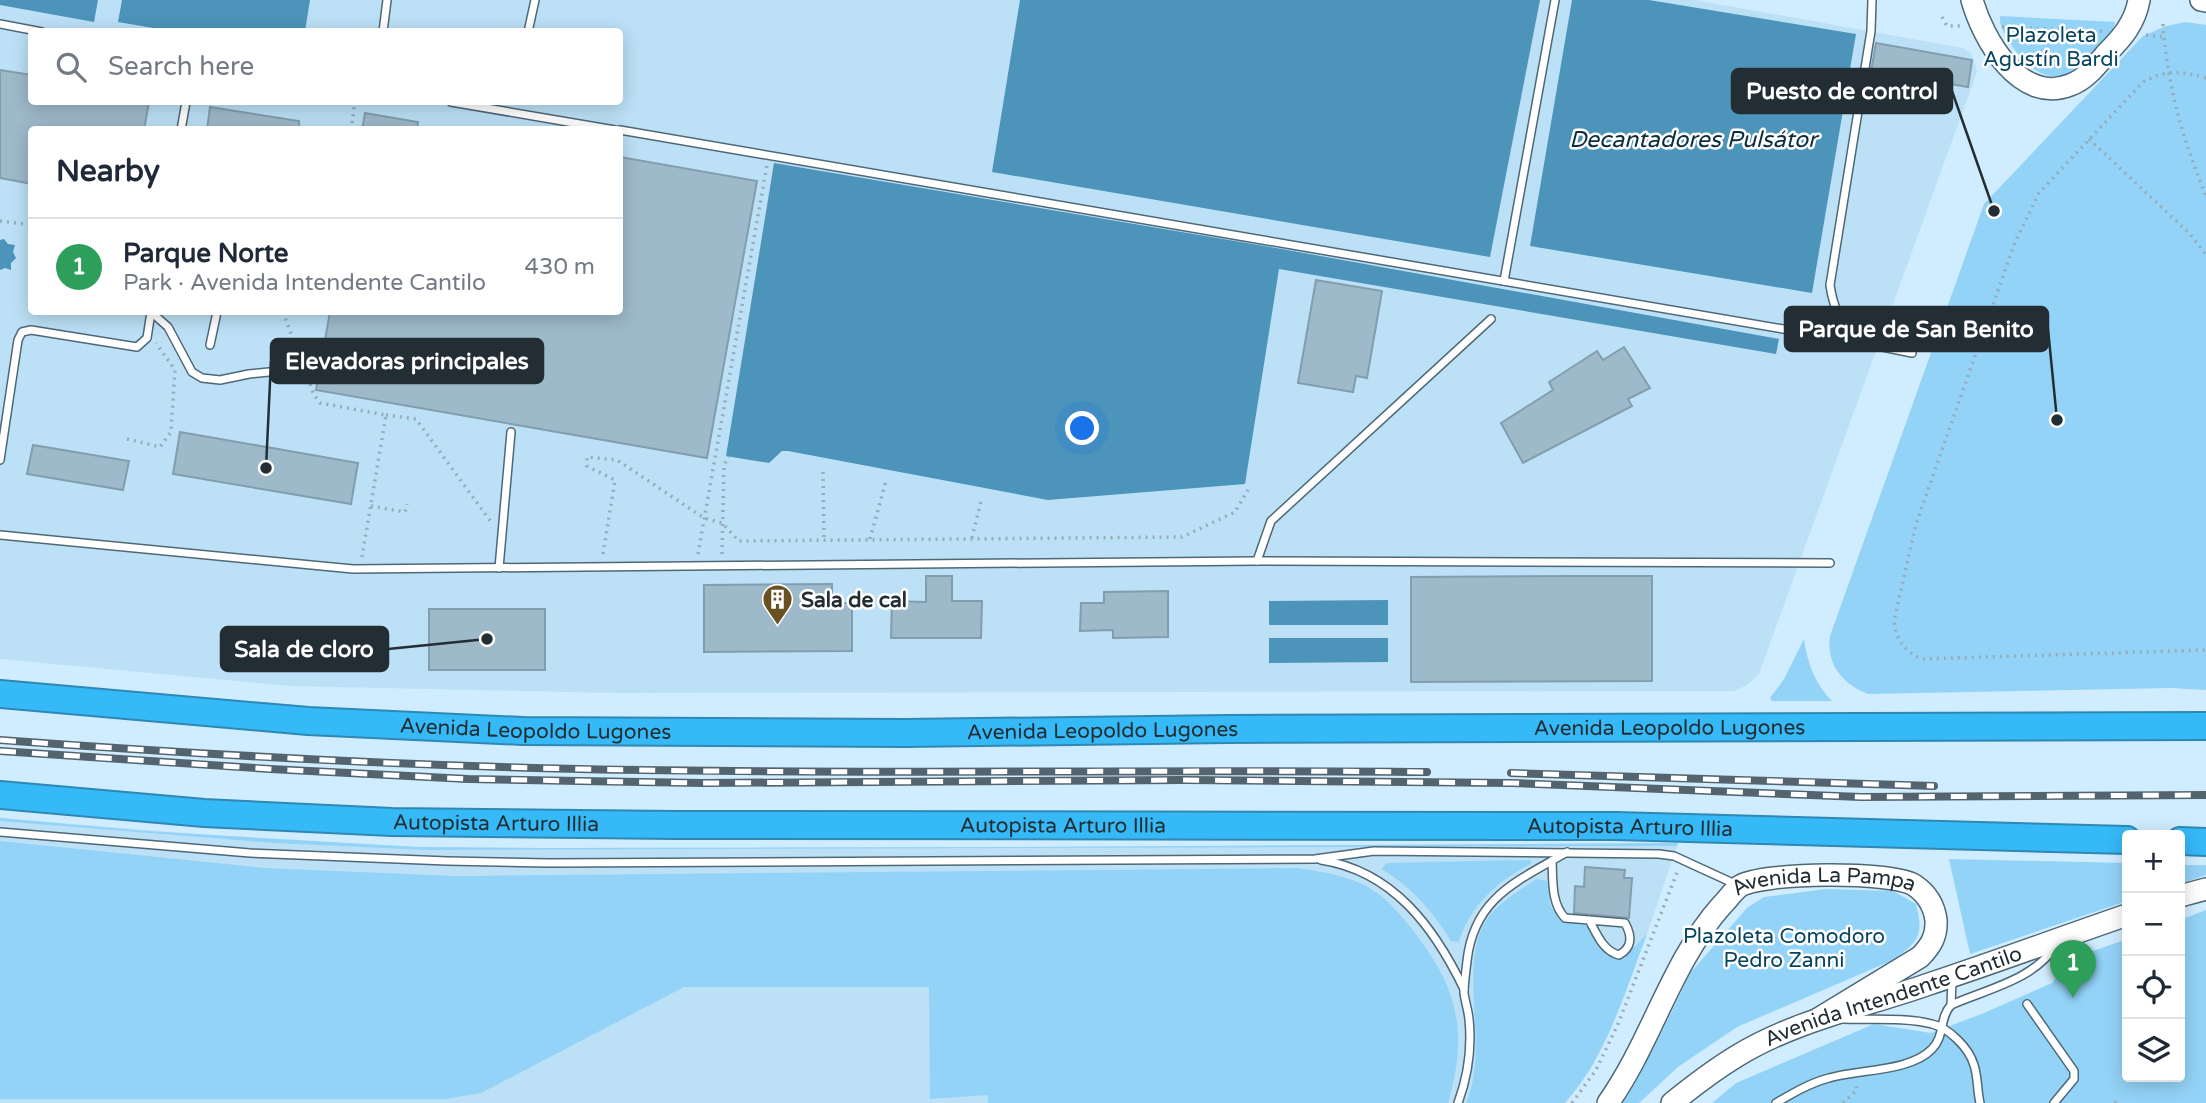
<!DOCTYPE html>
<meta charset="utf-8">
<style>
:root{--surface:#fff;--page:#f2f2f3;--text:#1f2937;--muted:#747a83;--line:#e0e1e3;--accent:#b45309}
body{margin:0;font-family:"Varela Round",sans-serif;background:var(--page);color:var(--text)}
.controls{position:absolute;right:21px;bottom:21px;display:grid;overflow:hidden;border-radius:7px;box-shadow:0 4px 18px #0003}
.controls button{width:63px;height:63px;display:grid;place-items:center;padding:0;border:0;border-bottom:2px solid var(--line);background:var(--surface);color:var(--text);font:35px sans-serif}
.you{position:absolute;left:1083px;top:429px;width:24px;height:24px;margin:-18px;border:5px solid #fff;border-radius:50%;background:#1a73e8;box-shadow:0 0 0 10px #1a73e833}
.badge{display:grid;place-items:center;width:46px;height:46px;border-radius:50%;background:var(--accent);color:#fff;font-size:23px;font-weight:700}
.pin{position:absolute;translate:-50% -58px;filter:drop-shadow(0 2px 4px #0008)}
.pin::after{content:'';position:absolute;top:37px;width:24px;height:21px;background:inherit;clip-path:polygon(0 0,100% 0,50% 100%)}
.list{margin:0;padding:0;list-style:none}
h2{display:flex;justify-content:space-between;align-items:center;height:91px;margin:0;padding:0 28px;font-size:30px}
h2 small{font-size:23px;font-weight:400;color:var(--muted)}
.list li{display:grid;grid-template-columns:46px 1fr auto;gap:21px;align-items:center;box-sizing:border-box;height:98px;padding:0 28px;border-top:2px solid var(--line)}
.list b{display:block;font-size:26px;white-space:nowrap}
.list p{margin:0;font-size:23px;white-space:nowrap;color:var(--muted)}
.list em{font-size:23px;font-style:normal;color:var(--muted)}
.icon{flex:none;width:38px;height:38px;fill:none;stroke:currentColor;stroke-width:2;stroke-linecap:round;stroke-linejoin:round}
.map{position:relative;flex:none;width:2206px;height:1103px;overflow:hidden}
.search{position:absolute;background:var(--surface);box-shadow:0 4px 18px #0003;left:28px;top:28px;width:595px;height:77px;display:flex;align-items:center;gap:18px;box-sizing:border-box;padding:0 24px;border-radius:7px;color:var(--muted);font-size:26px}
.panel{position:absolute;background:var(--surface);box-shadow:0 4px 18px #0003;left:28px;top:126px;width:595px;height:189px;border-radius:7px}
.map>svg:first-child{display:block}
</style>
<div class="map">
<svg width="2206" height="1103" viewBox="0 0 2206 1103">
<rect width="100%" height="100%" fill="#d0edff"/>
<!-- built -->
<g fill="#bce0f6" fill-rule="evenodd">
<path d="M0 0H1695L1963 48 1971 53 1977 72 1759 674 1747 685 1735 691 619 693 290 686 0 659ZM32 32H620V102H32ZM32 130H620V312H32Z"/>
<polygon points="0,818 283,841 418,847 550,848 1006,847 1678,843 1647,934 1611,1027 1592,1067 1565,1103 0,1103"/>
</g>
<!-- green -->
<g fill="#93d3f7">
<path d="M2000 16 2115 22C2113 34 2102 44 2094 53 2088 59 2081 67 2074 71 2049 87 2025 66 2012 46 2006 36 1999 28 2000 16Z"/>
<path d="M2186 22 2206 25V690L2171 688 1868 694C1842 684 1826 664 1830 636L1984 204 2143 36 2166 26Z"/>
<path d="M1804 639C1807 662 1815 684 1832 701H1772L1770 698 1784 679Z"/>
<polygon points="0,818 145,831 418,847 550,848 1006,847 1678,843 1677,846 1604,846 428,850 275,843 0,821"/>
<path d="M0 841 265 868 453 876 1297 868C1322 872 1353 876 1374 891 1390 901 1403 918 1415 933 1459 990 1468 1034 1448 1103H988V1095L930 1099 929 987H684L481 1093 445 1099H0Z"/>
<polygon points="1949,859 2127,863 2127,901 1970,954"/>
<path d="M1531 860V864C1499 879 1468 908 1459 942L1451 941C1434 913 1410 885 1381 869L1387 863Z"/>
<polygon points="2180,865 2206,865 2206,875 2180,884"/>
<path d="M1537 879 1547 881 1550 905 1561 922 1586 925 1607 956 1623 959 1647 934C1625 992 1607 1056 1565 1103H1466C1491 1045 1456 966 1487 919 1499 902 1520 890 1537 879Z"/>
<path d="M1826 889 1893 891 1916 904C1924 936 1919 941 1893 960L1737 1027 1678 1067 1639 1103H1621L1653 1050 1691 972 1747 908 1764 897Z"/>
<polygon points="2206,910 2206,1103 1712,1103 1736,1083 1874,1024 1931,1033 1984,1013 2052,983 2071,959 2127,939 2127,1077 2180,1077 2180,920"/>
</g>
<!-- water -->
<g fill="#4c94ba">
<polygon points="0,0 98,0 94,22 0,5"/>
<polygon points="122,0 310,0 305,31 171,31 118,22"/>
<polygon points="1020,0 1540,0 1490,257 992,172"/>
<polygon points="1572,0 1649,0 1856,34 1812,293 1530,246"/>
<polygon points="774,163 1282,249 1779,339 1776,354 1279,269 1245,484 1048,500 788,451 782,451 769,463 726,456"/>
<polygon points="4,239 8,244 15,245 13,252 16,258 11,263 11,270 5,268 0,270 0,240"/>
<polygon points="1388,600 1388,625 1269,625 1269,601"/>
<polygon points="1269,638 1388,638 1388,662 1269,663"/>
</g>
<!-- building -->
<g fill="#9db9ca" stroke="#829eae" stroke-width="2">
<polygon points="1876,43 1972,60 1968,87 1898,75 1895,94 1868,89"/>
<polygon points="0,70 32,75 32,102 149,102 144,130 32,130 32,184 0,178"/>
<polygon points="210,107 299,121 299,130 207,130"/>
<polygon points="365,113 418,122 417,130 362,130"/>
<polygon points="620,157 757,181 707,458 316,390 330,312 620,312"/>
<polygon points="1316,280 1382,291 1367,378 1356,376 1353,392 1298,383"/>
<polygon points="1624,347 1650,388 1628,399 1632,406 1523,463 1501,423 1553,390 1549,382 1597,351 1603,360"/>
<polygon points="180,432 358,463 351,504 173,474"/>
<polygon points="33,445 129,461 123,490 27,474"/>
<polygon points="926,576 952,576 952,601 982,601 981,638 891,638 892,601 926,602"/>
<polygon points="1576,576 1652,576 1652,681 1411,682 1411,577"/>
<polygon points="832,584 832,603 852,603 852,651 704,652 704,585"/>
<polygon points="1168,591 1168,637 1113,638 1113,630 1080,631 1081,603 1104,603 1104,592"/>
<rect x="429" y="609" width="116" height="61"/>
<polygon points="1585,867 1625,870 1624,878 1632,878 1629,918 1574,913 1575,886 1584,887"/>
</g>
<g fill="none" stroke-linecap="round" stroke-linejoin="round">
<defs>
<g id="lane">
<polyline points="0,24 42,32"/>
<polyline points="383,32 387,0"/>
<polyline points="528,32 535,0"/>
<polyline points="451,102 615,130"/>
<polyline points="181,130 186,102"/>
<polyline points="620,130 1853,341 1912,353"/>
<polyline points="1504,281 1555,0"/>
<polyline points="151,312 168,327 192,372 202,378 220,380 249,374 279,371"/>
<path d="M1853 341C1841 322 1833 307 1830 285L1871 31 1872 0"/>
<polyline points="210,345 217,312"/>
<polyline points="0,460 18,340 22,332 31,330 137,347 147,338 151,312"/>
<polyline points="0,535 353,569 1257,561 1830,563"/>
<polyline points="1257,561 1271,521 1491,319"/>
<polyline points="499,568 511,432"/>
<polyline points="0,832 250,853 447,861 549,863 1315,859 1374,851 1659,854 1674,856 1735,884"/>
<path d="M1321 860C1393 871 1434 927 1464 989"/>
<path d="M1552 861C1553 881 1551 903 1565 918L1625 923C1632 936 1633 947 1619 955 1603 951 1597 934 1589 920"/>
<polyline points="2027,1004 2074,1071 2074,1079 2054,1103"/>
<polyline points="1951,1005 1952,981"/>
<path d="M1843 1019C1869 1020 1907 1017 1932 1024 1949 1028 1969 1048 1974 1065 1978 1077 1977 1090 1980 1103"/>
<path d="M1458 1103C1468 1076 1472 1048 1469 1019 1468 1010 1465 1001 1464 993 1464 982 1466 971 1467 961 1474 897 1518 881 1567 852"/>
<path d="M1776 1103C1793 1093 1810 1083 1829 1078 1859 1069 1910 1072 1932 1049 1945 1036 1939 1018 1951 1005 1987 989 2034 980 2056 945"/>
</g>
<g id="secondary">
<path d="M1972 0C1983 39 2020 105 2070 85 2085 80 2096 66 2106 54 2122 38 2135 23 2139 0"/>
<polyline points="2201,0 2206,1"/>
<polyline points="2180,896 2206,889"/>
<path id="s1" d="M1608 1103C1652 1041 1671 962 1722 905 1728 899 1734 890 1740 886 1764 872 1890 871 1914 885 1926 893 1934 905 1936 920 1937 936 1931 946 1920 957L1818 1019"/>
<path id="s2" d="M1672 1103C1693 1086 1714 1070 1737 1056 1794 1021 1863 1007 1926 985 1993 963 2060 938 2127 915"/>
</g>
<g id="highway">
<path id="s3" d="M0 694 308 721 523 731 905 733 1228 729 2206 726"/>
<path id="s4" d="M0 795 204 813 392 822 676 825 1616 826 2127 840"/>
<polyline points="2180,841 2206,842"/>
</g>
</defs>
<!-- lane casing -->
<use href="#lane" stroke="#4e6877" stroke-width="10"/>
<!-- secondary casing -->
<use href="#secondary" stroke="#4e6877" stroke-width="24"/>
<!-- highway casing -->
<use href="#highway" stroke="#2f88b3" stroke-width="30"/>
<!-- path -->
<g stroke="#95acba" stroke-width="3.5" stroke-dasharray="2 5" stroke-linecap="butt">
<polyline points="1942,17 1947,26 1963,26"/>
<path d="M2163 24C2167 85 2183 140 2206 196"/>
<polyline points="2002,27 2103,31"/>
<polyline points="2146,35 2164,37"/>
<path d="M2206 78C2182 71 2166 69 2143 82L2039 193 2015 242 1916 524 1894 621C1896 640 1905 652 1922 659L2206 650"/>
<polyline points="351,130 355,102"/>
<polyline points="2089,139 2190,234 2206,255"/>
<polyline points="0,221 32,225"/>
<polyline points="283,312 314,395 320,403 386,415 362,557"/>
<polyline points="386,415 416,419 491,522"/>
<polyline points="127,439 160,447 171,432 175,370 156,343"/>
<polyline points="823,472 824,539"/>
<polyline points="371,506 405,512 407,504"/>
<polyline points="972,538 981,501"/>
<polyline points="870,539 886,481"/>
<polyline points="603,554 615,480 587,466 587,457 617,460 704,518 722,523 739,541 1182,537 1235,512 1248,490"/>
<polyline points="698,554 767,165"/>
<polyline points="722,554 724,465 729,456"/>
<polyline points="1572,1103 1596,1070 1618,1024 1678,870"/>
<polyline points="1843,1103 1857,1090 1855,1082"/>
<polyline points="2115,1103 2118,1099"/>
</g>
<!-- lane -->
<use href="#lane" stroke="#fff" stroke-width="7"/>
<!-- secondary -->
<use href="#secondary" stroke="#fff" stroke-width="21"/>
<!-- highway -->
<use href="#highway" stroke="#36b9f7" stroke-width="26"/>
<defs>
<g id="rail">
<path d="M0 740C193 754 387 765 580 769 863 775 1145 769 1427 772"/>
<polyline points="0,751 270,769 468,779 580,781 703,783 1185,780 1512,783 1861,797 2206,795"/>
<polyline points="1511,773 1934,786"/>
</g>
</defs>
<!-- rail casing -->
<use href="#rail" stroke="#54646e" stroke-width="8"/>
<!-- rail -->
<use href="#rail" stroke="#fff" stroke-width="5" stroke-dasharray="16" stroke-linecap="butt"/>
</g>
<!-- icons -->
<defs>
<symbol id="building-pin" viewBox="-11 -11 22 30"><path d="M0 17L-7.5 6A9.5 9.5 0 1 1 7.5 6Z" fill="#685221" stroke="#fff"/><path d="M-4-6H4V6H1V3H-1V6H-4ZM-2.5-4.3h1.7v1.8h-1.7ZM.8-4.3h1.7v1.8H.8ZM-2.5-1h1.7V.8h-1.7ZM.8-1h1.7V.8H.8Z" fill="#fff"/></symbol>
</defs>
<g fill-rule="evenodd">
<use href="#building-pin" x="760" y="582" width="35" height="47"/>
</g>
<g text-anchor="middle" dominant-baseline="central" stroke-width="5" stroke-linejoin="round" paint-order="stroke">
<!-- park labels -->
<g font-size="21" fill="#07445f" stroke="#fff">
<text x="2051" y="35">Plazoleta<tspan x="2051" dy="24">Agustín Bardi</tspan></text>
<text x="1784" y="936">Plazoleta Comodoro<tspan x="1784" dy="24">Pedro Zanni</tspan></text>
</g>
<!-- poi labels -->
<g font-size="21" font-weight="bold" fill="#222d34" stroke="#fff" text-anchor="start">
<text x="801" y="600">Sala de cal</text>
</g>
<!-- street labels -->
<g font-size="21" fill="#222d34" stroke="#fff">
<text stroke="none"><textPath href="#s3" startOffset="537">Avenida Leopoldo Lugones</textPath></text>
<text stroke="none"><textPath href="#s3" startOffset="1671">Avenida Leopoldo Lugones</textPath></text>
<text stroke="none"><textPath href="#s3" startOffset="1104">Avenida Leopoldo Lugones</textPath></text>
<text stroke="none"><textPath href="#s4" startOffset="497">Autopista Arturo Illia</textPath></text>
<text stroke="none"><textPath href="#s4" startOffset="1064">Autopista Arturo Illia</textPath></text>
<text stroke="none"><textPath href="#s4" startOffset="1631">Autopista Arturo Illia</textPath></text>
<text stroke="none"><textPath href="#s1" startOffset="340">Avenida La Pampa</textPath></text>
<text stroke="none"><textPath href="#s2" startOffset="248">Avenida Intendente Cantilo</textPath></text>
</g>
<!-- water labels -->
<g font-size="23" font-style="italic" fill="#0c2d3e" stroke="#fff">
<text x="1693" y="140">Decantadores Pulsátor</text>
</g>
</g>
<!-- callouts -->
<path fill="none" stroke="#222d34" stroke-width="2.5" d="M1994 211L1952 91M2057 420L2048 329M266 468L271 361M487 639L388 649"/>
<g fill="#222d34" stroke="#fff" stroke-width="2.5">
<circle cx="1994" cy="211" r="7"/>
<circle cx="2057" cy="420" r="7"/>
<circle cx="266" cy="468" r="7"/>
<circle cx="487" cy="639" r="7"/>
</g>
<g fill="#222d34" stroke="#222d34" stroke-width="2.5">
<rect x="1732" y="69" width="220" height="44" rx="7"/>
<rect x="1785" y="307" width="263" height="44" rx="7"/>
<rect x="271" y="339" width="272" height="44" rx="7"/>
<rect x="221" y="627" width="167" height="44" rx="7"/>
</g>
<g font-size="23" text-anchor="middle" font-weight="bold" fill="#fff">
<text x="1842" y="99">Puesto de control</text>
<text x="1916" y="337">Parque de San Benito</text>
<text x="407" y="369">Elevadoras principales</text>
<text x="304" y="657">Sala de cloro</text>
</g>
</svg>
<div class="controls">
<button>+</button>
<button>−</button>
<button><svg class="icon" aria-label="locate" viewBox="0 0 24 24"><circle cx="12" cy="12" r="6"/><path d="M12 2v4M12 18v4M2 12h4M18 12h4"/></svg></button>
<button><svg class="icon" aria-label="layers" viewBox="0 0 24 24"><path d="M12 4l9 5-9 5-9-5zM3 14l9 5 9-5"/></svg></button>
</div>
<div class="you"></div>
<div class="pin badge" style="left:2073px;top:998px;background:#2e9e5b">1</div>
<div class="search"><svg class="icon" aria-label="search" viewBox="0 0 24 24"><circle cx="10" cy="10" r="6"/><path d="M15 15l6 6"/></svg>Search here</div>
<section class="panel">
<h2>Nearby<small></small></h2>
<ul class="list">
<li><span class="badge" style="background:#2e9e5b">1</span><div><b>Parque Norte</b><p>Park · Avenida Intendente Cantilo</p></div><em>430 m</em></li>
</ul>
</section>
</div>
